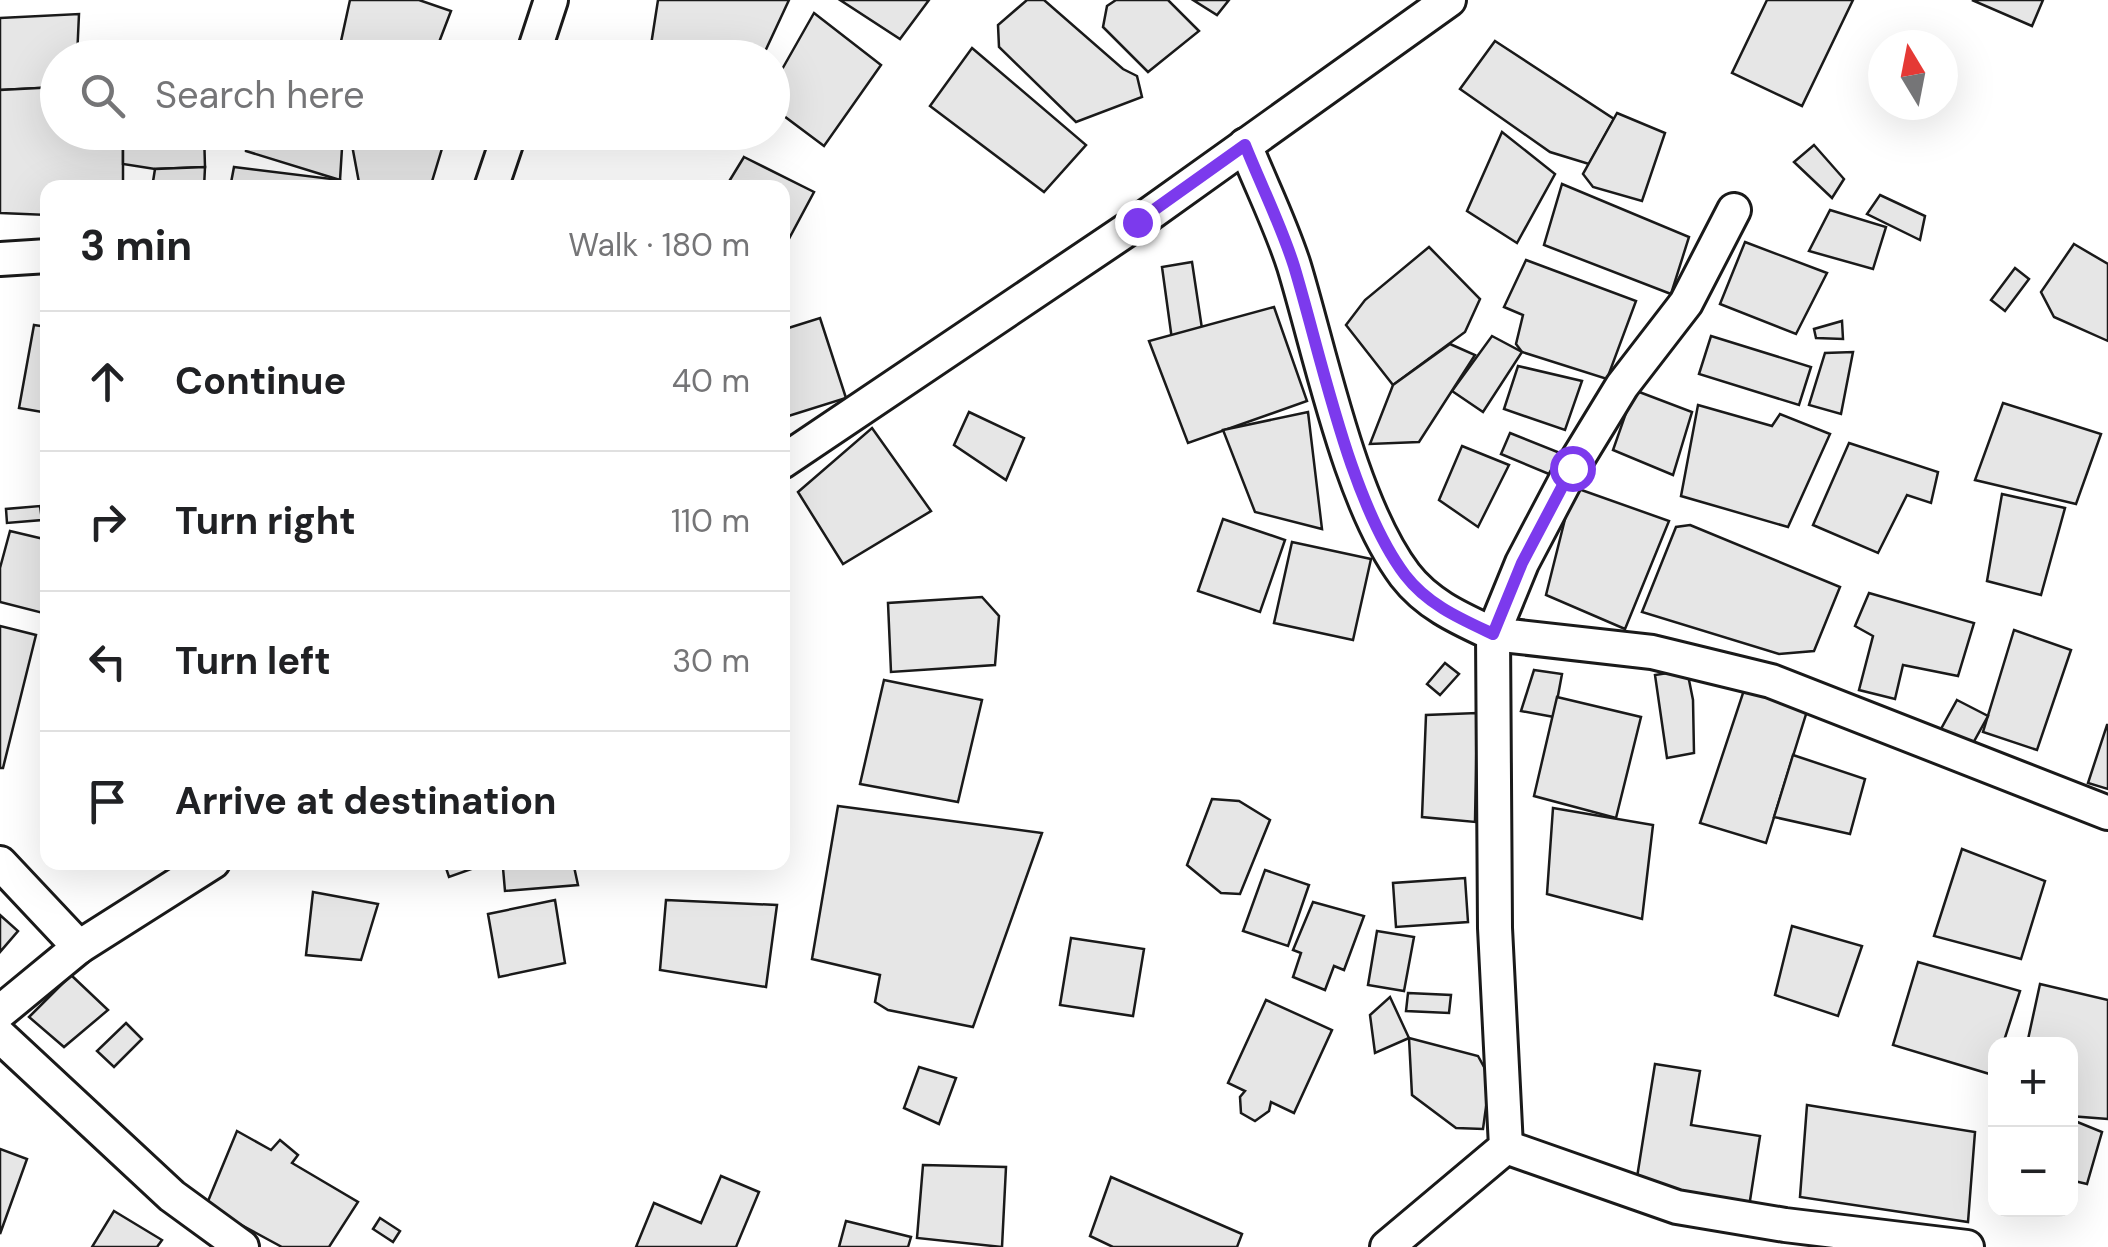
<!DOCTYPE html>
<meta charset="utf-8">
<style>
:root{--surface:#fff;--page:#f2f2f2;--text:#202124;--muted:#757577;--line:#e0e0e0}
body{margin:0;font-family:"DM Sans",sans-serif;background:var(--page);color:var(--text)}
.controls{position:absolute;right:30px;bottom:30px;display:grid;overflow:hidden;border-radius:20px;box-shadow:0 10px 40px #0002}
.controls button{width:90px;height:90px;display:grid;place-items:center;padding:0;border:0;border-bottom:2px solid var(--line);background:var(--surface);color:var(--text);font:50px sans-serif}
.compass{position:absolute;left:1868px;top:30px;width:90px;height:90px;border-radius:50%;background:var(--surface);box-shadow:0 10px 40px #0002;rotate:350deg}
.stop{position:absolute;width:30px;height:30px;margin:-22px;border:8px solid #7c3aed;border-radius:50%;background:#fff}
.stop.end{background:#7c3aed;border-color:#fff;box-shadow:0 2px 10px #0008}
.list{margin:0;padding:0;list-style:none}
h2{display:flex;justify-content:space-between;align-items:center;height:130px;margin:0;padding:0 40px;font-size:42px}
h2 small{font-size:32px;font-weight:400;color:var(--muted)}
.list li{display:grid;grid-template-columns:65px 1fr auto;gap:30px;align-items:center;box-sizing:border-box;height:140px;padding:0 40px;border-top:2px solid var(--line)}
.list b{display:block;font-size:38px;white-space:nowrap}
.list em{font-size:32px;font-style:normal;color:var(--muted)}
.icon{flex:none;width:55px;height:55px;fill:none;stroke:currentColor;stroke-width:2;stroke-linecap:round;stroke-linejoin:round}
.map{position:relative;flex:none;width:2108px;height:1247px;overflow:hidden}
.search{position:absolute;background:var(--surface);box-shadow:0 10px 40px #0002;left:40px;top:40px;width:750px;height:110px;display:flex;align-items:center;gap:25px;box-sizing:border-box;padding:0 35px;border-radius:55px;color:var(--muted);font-size:38px}
.panel{position:absolute;background:var(--surface);box-shadow:0 10px 40px #0002;left:40px;top:180px;width:750px;height:690px;border-radius:20px}
.map>svg:first-child{display:block}
</style>
<div class="map">
<svg width="2108" height="1247" viewBox="0 0 2108 1247">
<rect width="100%" height="100%" fill="#fff"/>
<!-- building -->
<g fill="#e6e6e6" stroke="#1a1a1a" stroke-width="2.5">
<polygon points="350,0 419,0 451,11 433,58 348,58 338,55"/>
<polygon points="658,0 789,0 762,58 649,58"/>
<polygon points="840,0 929,0 900,39"/>
<polygon points="1027,0 1044,0 1123,69 1137,76 1142,97 1076,122 999,47 998,25"/>
<polygon points="1116,0 1168,0 1199,31 1148,72 1103,27 1107,6"/>
<polygon points="1193,0 1229,0 1217,15"/>
<polygon points="1767,0 1853,0 1802,106 1732,73"/>
<polygon points="1972,0 2043,0 2032,26"/>
<polygon points="814,13 881,65 824,146 772,107 772,87"/>
<polygon points="79,14 77,58 58,58 58,87 0,90 0,18"/>
<polygon points="1495,41 1614,119 1589,164 1550,152 1460,89"/>
<polygon points="972,48 1086,145 1044,192 930,106"/>
<polygon points="132,50 201,53 201,58 129,58"/>
<polygon points="58,87 58,132 123,132 123,188 48,188 48,215 0,213 0,90"/>
<polygon points="1617,113 1665,133 1642,201 1593,187 1583,174"/>
<polygon points="123,132 204,132 205,167 155,169 123,164"/>
<polygon points="247,132 343,132 340,180 246,151"/>
<polygon points="361,132 447,132 430,188 360,188 352,145"/>
<polygon points="1502,132 1555,174 1517,243 1467,211"/>
<polygon points="1814,145 1844,179 1832,198 1794,162"/>
<polygon points="744,157 814,192 784,248 782,188 725,188"/>
<polygon points="205,167 204,188 152,188 155,169"/>
<polygon points="234,167 340,180 340,188 230,188"/>
<polygon points="1562,184 1689,237 1671,294 1544,245"/>
<polygon points="1880,195 1925,216 1920,240 1867,214"/>
<polygon points="1830,210 1886,227 1873,269 1809,251"/>
<polygon points="1745,242 1827,273 1796,334 1720,304"/>
<polygon points="2074,244 2108,264 2108,341 2054,317 2041,292"/>
<polygon points="1429,247 1480,299 1465,332 1393,385 1346,325 1365,300"/>
<polygon points="1526,260 1636,301 1607,379 1522,352 1516,344 1523,315 1504,307"/>
<polygon points="1192,262 1204,342 1173,347 1162,267"/>
<polygon points="2015,268 2029,279 2005,311 1991,300"/>
<polygon points="1274,307 1307,401 1188,443 1149,341"/>
<polygon points="820,318 846,398 782,418 782,330"/>
<polygon points="1842,321 1843,339 1816,338 1814,329"/>
<polygon points="34,325 48,327 48,413 19,408"/>
<polygon points="1492,336 1522,352 1483,412 1452,391"/>
<polygon points="1711,336 1811,367 1799,405 1699,374"/>
<polygon points="1450,344 1475,355 1419,442 1370,444 1393,385"/>
<polygon points="1853,352 1841,414 1809,405 1825,353"/>
<polygon points="1518,366 1582,381 1565,430 1504,409"/>
<polygon points="1634,390 1692,412 1673,475 1613,450"/>
<polygon points="2003,403 2101,434 2076,504 1975,480"/>
<polygon points="1698,405 1772,426 1780,414 1830,434 1788,527 1681,496"/>
<polygon points="969,412 1024,438 1006,480 954,445"/>
<polygon points="1308,412 1322,529 1255,512 1223,430"/>
<polygon points="872,428 931,511 843,564 798,492"/>
<polygon points="1510,433 1570,457 1561,479 1501,454"/>
<polygon points="1849,443 1938,472 1931,503 1907,495 1878,553 1813,525"/>
<polygon points="1462,446 1509,465 1478,527 1439,500"/>
<polygon points="1573,487 1669,521 1625,629 1546,595"/>
<polygon points="2002,494 2065,508 2041,595 1987,581"/>
<polygon points="40,506 42,520 7,523 6,509"/>
<polygon points="1223,519 1285,540 1260,612 1198,591"/>
<polygon points="1690,525 1840,587 1814,651 1779,654 1642,612 1676,527"/>
<polygon points="10,531 48,540 43,613 0,602 0,568"/>
<polygon points="1292,542 1371,559 1353,640 1274,623"/>
<polygon points="1869,593 1974,623 1958,676 1903,665 1895,699 1859,690 1873,636 1855,626"/>
<polygon points="982,597 999,616 995,665 891,672 888,603"/>
<polygon points="0,626 36,635 3,768 0,768"/>
<polygon points="2014,630 2071,650 2037,750 1983,732"/>
<polygon points="1445,663 1459,674 1440,695 1427,684"/>
<polygon points="1534,670 1562,674 1554,717 1521,711"/>
<polygon points="1687,670 1693,700 1694,753 1667,758 1655,675"/>
<polygon points="884,680 982,700 958,802 860,784"/>
<polygon points="1744,690 1807,711 1766,843 1700,823"/>
<polygon points="1557,697 1641,717 1616,818 1534,796"/>
<polygon points="1957,700 1988,716 1967,754 1936,738"/>
<polygon points="1477,713 1475,822 1422,817 1426,715"/>
<polygon points="2107,725 2108,725 2108,789 2088,783"/>
<polygon points="1793,755 1865,779 1850,834 1774,817"/>
<polygon points="1212,799 1239,801 1270,820 1240,894 1221,893 1187,865"/>
<polygon points="838,806 1042,833 973,1027 888,1010 875,1002 880,975 812,959"/>
<polygon points="1553,808 1653,825 1642,919 1547,894"/>
<polygon points="1962,849 2045,881 2021,959 1934,936"/>
<polygon points="444,862 491,862 449,877"/>
<polygon points="573,862 578,885 505,891 503,868"/>
<polygon points="1265,870 1309,885 1288,946 1243,931"/>
<polygon points="1465,878 1468,922 1396,927 1393,883"/>
<polygon points="313,892 378,904 361,960 306,955"/>
<polygon points="555,900 565,963 499,977 488,914"/>
<polygon points="666,900 777,905 766,987 660,970"/>
<polygon points="1313,902 1364,916 1344,970 1334,966 1325,990 1293,977 1301,953 1293,950"/>
<polygon points="0,915 18,931 0,952"/>
<polygon points="1792,926 1862,946 1838,1016 1775,995"/>
<polygon points="1377,931 1414,937 1404,991 1368,985"/>
<polygon points="1071,938 1144,949 1133,1016 1060,1005"/>
<polygon points="1918,962 2020,991 2003,1044 1996,1044 1993,1075 1893,1045"/>
<polygon points="71,975 108,1010 64,1047 29,1017"/>
<polygon points="2040,984 2108,1000 2108,1119 2070,1116 2070,1044 2027,1044"/>
<polygon points="1408,993 1451,995 1449,1013 1406,1011"/>
<polygon points="1390,997 1409,1038 1375,1053 1370,1015"/>
<polygon points="1266,1000 1332,1030 1294,1113 1271,1102 1269,1111 1255,1121 1241,1113 1240,1097 1245,1091 1228,1083"/>
<polygon points="126,1023 142,1039 114,1067 97,1051"/>
<polygon points="1409,1038 1478,1056 1490,1078 1483,1129 1456,1128 1412,1095"/>
<polygon points="1655,1064 1700,1071 1691,1125 1760,1136 1749,1207 1635,1190"/>
<polygon points="919,1067 956,1078 939,1124 904,1108"/>
<polygon points="1807,1105 1975,1132 1968,1222 1800,1197"/>
<polygon points="2070,1119 2102,1132 2087,1184 2070,1180"/>
<polygon points="237,1131 271,1150 280,1140 298,1155 292,1163 358,1202 329,1247 282,1247 206,1206"/>
<polygon points="0,1149 27,1159 0,1234"/>
<polygon points="923,1165 1006,1167 1002,1247 917,1238"/>
<polygon points="721,1176 759,1192 736,1247 636,1247 654,1203 701,1223"/>
<polygon points="1111,1177 1242,1234 1237,1247 1113,1247 1090,1236"/>
<polygon points="114,1211 162,1240 157,1247 92,1247"/>
<polygon points="380,1218 400,1231 393,1242 373,1229"/>
<polygon points="846,1221 911,1237 908,1247 839,1247"/>
</g>
<g fill="none" stroke-linecap="round" stroke-linejoin="round">
<defs>
<g id="street">
<polyline points="532,58 551,0"/>
<path d="M1245 145C1261 185 1281 225 1294 266 1321 355 1350 502 1405 575 1428 605 1461 619 1493 634L1495 928 1506 1147 1387 1247"/>
<polyline points="491,188 510,132"/>
<polyline points="1734,210 1686,303 1622,386 1572,468 1522,563 1493,634 1652,652 1771,681 2108,813"/>
<polyline points="0,259 48,256"/>
<polyline points="782,462 1137,223 1449,0"/>
<polyline points="0,863 79,947"/>
<polyline points="0,1012 79,947 213,862"/>
<polyline points="0,1036 172,1196 242,1247"/>
<polyline points="1506,1147 1677,1207 1785,1225 1967,1247"/>
</g>
</defs>
<!-- street casing -->
<use href="#street" stroke="#1a1a1a" stroke-width="38"/>
<!-- street -->
<use href="#street" stroke="#fff" stroke-width="32"/>
</g>
<g fill="none" stroke-linecap="round" stroke-linejoin="round">
<!-- route -->
<path stroke="#7c3aed" stroke-width="12" d="M1137 222 1245 145C1261 185 1281 225 1294 266 1321 355 1350 502 1405 575 1428 605 1461 619 1493 634L1522 563 1572 468"/>
</g>
</svg>
<div class="controls">
<button>+</button>
<button>−</button>
</div>
<svg class="compass" viewBox="-18 -18 36 36"><path d="M0-13l5 13h-10z" fill="#e53935"/><path d="M0 13l5-13h-10z" fill="#757577"/></svg>
<div class="stop" style="left:1572px;top:468px"></div>
<div class="stop end" style="left:1137px;top:222px"></div>
<div class="search"><svg class="icon" aria-label="search" viewBox="0 0 24 24"><circle cx="10" cy="10" r="6"/><path d="M15 15l6 6"/></svg>Search here</div>
<section class="panel">
<h2>3 min<small>Walk · 180 m</small></h2>
<ul class="list">
<li><svg class="icon" aria-label="ahead" viewBox="0 0 24 24"><path d="M12 20V5M6 11l6-6 6 6"/></svg><div><b>Continue</b></div><em>40 m</em></li>
<li><svg class="icon" aria-label="right" viewBox="0 0 24 24"><path d="M7 20v-9h11M14 6l5 5-5 5"/></svg><div><b>Turn right</b></div><em>110 m</em></li>
<li><svg class="icon" aria-label="left" viewBox="0 0 24 24"><path d="M17 20v-9H6M10 6l-5 5 5 5"/></svg><div><b>Turn left</b></div><em>30 m</em></li>
<li><svg class="icon" aria-label="arrive" viewBox="0 0 24 24"><path d="M6 21V4h12l-3 4 3 4H6"/></svg><div><b>Arrive at destination</b></div></li>
</ul>
</section>
</div>
